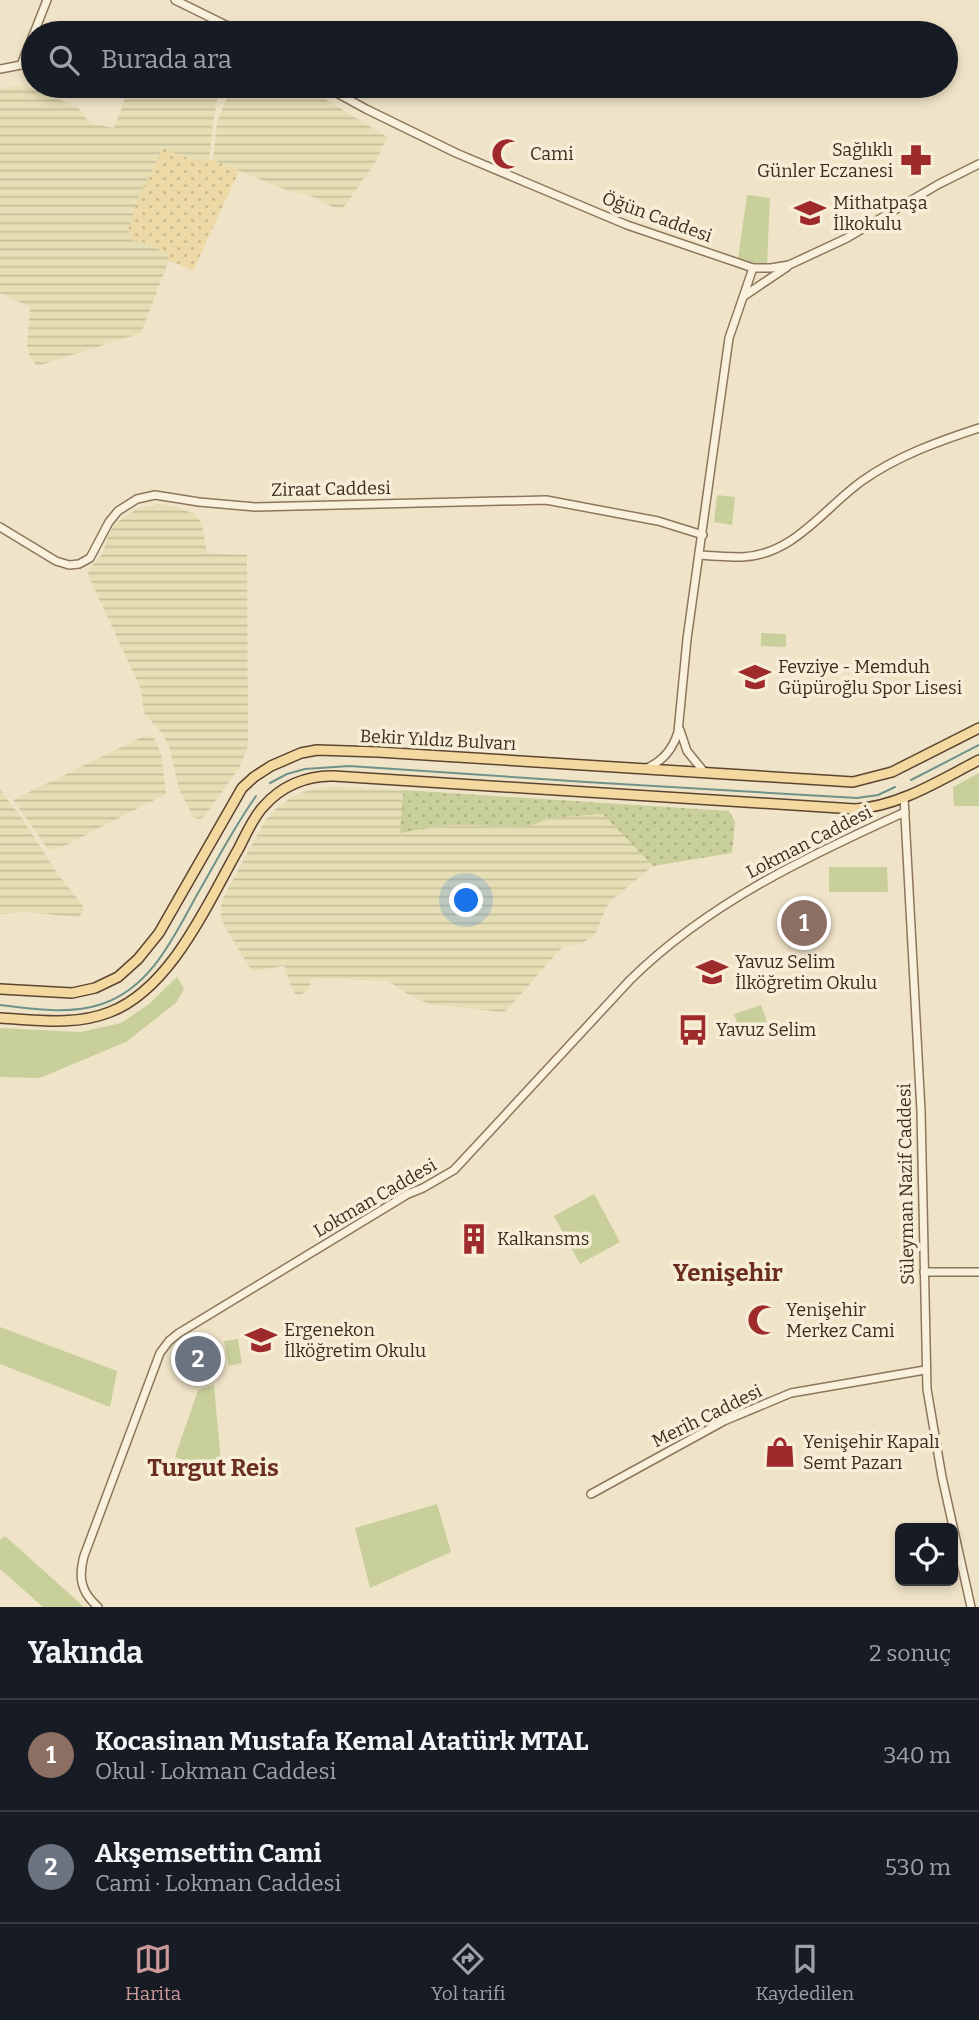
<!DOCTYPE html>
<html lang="tr">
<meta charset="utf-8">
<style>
:root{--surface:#171b24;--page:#20242c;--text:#f1f3f6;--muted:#9ea1a6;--line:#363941;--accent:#cc999b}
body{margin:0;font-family:Bitter,serif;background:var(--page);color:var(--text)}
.controls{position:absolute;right:21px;bottom:21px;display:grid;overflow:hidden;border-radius:10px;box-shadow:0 4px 10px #0003}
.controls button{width:63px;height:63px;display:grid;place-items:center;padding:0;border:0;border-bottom:2px solid var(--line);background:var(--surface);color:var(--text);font:35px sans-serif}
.you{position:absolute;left:467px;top:901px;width:24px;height:24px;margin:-18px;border:5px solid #fff;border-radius:50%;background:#1a73e8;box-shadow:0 0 0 10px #1a73e833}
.badge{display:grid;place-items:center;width:46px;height:46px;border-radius:50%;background:var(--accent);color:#fff;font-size:23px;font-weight:700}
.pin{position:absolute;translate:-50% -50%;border:4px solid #fff;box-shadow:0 2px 7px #0006}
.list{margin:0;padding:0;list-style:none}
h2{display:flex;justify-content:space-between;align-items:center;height:91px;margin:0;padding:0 28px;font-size:30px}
h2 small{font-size:23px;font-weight:400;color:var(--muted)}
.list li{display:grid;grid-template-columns:46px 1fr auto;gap:21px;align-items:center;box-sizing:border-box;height:112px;padding:0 28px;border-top:2px solid var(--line)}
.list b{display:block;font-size:26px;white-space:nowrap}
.list p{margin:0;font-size:23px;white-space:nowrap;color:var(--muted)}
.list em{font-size:23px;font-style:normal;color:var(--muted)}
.icon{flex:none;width:38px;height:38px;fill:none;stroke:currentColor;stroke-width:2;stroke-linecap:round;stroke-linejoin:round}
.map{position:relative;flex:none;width:979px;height:1607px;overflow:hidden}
.search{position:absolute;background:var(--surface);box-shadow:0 4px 10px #0003;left:21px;right:21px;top:21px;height:77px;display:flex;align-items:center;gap:18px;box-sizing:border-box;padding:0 24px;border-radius:38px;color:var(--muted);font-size:26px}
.sheet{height:315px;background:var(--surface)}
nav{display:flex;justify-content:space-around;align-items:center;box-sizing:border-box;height:98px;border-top:2px solid var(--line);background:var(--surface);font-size:19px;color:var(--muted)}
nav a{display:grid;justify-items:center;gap:4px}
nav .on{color:var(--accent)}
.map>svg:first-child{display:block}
</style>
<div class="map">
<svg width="979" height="1607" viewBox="0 0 979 1607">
<defs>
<pattern id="farmland-rules" width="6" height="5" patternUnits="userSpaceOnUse" patternTransform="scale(1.75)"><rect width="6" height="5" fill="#e6deb5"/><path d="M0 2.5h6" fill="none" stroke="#c6bf9b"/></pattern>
<pattern id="grass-dots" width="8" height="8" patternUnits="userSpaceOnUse" patternTransform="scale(1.75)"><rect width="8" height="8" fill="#c9cf9b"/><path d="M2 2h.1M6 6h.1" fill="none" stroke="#aeb285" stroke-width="1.8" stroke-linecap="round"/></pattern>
<pattern id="sand-dots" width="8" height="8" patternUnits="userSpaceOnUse" patternTransform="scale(1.75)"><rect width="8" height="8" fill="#ecd9a5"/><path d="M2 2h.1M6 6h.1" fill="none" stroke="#cbbb8e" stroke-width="1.8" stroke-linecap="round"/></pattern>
</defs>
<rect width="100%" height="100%" fill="#f0e4c8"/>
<!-- farmland -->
<g fill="url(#farmland-rules)">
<polygon points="18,86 40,90 79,109 90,123 114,128 130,86 220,86 213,123 209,161 192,160 128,230 133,240 153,245 168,255 169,260 141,333 37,366 31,359 27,347 30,307 0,293 0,89"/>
<polygon points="232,86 304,86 387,137 376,161 344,207 337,209 311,196 286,190 213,160 217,122"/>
<polygon points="158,504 178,507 196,515 202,524 207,553 247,555 248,746 239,768 204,817 200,819 193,817 179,789 169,746 162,733 144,713 141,689 88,575 89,569 103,553 109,533 116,523 137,509"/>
<polygon points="144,736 154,738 161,753 166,794 58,849 53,850 48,849 13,800"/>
<polygon points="342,787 403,790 400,833 448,825 475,825 517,828 533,825 549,818 603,814 653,866 609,902 597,930 592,937 581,944 563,946 508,1009 503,1012 429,1004 409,995 388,981 312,978 309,989 302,994 296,994 294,993 284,966 252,971 229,934 221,918 221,906 223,898 266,819 277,808 289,799 303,792 326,787"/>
<polygon points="0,790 19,814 57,873 82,904 84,910 80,916 76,917 27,912 0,914"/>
</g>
<!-- grass -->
<polygon fill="url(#grass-dots)" points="403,790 729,811 735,822 732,853 653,866 603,814 549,818 533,825 517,828 475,825 448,825 400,833"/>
<!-- sand -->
<polygon fill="url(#sand-dots)" points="163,148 192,160 213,160 239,171 193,271 169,260 168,255 153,245 133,240 128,230 138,198"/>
<!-- green -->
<g fill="#c9cf9b">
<polygon points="747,195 770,198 767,264 759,265 738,259"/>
<polygon points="717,495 735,497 732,525 714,522"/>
<polygon points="761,633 786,634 786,647 761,646"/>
<polygon points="979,773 979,806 954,806 953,787"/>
<polygon points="829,867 887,867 888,892 829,892"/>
<polygon points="177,977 184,989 177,1002 126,1042 40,1078 0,1077 0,1028 80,1032 121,1023 149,1004"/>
<polygon points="761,1005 767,1022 740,1031 734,1014"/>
<polygon points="594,1194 620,1242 580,1264 554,1216"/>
<polygon points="0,1327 117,1371 110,1407 0,1364"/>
<polygon points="238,1339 242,1363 229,1366 224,1341"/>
<polygon points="214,1385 222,1474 175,1457 198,1390"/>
<polygon points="437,1504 451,1552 370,1588 355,1528"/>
<polygon points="5,1536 82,1605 83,1607 43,1607 0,1569 0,1540"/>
</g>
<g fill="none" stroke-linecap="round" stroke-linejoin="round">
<!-- stream -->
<g stroke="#6f938a" stroke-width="2">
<polyline points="911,780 979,745"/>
<polyline points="270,783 287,774 305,769 349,766 586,782 857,798 878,795 895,787"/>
<path d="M0 1005C33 1009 69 1015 102 1004 152 987 174 936 198 893 217 860 234 827 256 796"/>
</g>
<defs>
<g id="tertiary">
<polyline points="175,0 242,33"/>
<polyline points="34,33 47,0"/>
<polyline points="0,69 21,65 33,35"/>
<polyline points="324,86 366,109 456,153 627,225 753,268 771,268 789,265 847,238 939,184 979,164"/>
<polyline points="744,296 787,267"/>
<polyline points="0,527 56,561 69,565 79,564 90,558 109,522 118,511 137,499 155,495 199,502 255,507 546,500 658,521 703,535"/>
<path d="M699 555C713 556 728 557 742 557 794 555 824 508 862 481 897 456 939 441 979 428"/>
<polyline points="680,730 687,751 705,773"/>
<path d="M647 768C663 761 673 749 678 732L687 639 729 338 753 268"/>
<polyline points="904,798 921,1111 927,1389 942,1477 971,1607"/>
<polyline points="924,1272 979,1272"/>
<polyline points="591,1494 724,1421 791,1393 925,1370"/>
<path d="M98 1607C81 1592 78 1578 84 1556L160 1353 169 1341 179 1333 408 1194 423 1188 454 1170 630 980C708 903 806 857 905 812"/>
</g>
<g id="primary">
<polyline points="0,989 72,993 95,988 118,977 138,959 159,933 242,788 254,777 271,766 301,753 317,750 378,752 853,782 892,772 979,728"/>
<path d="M0 1018C37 1020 75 1026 110 1012 172 988 208 902 239 848 246 834 253 818 263 807 281 786 307 775 334 776L855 809C900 806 940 780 979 760"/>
</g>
</defs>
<!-- tertiary casing -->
<use href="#tertiary" stroke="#8d765c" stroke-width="10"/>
<!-- primary casing -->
<use href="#primary" stroke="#5b4430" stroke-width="12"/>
<!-- tertiary -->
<use href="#tertiary" stroke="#faf1dc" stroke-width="7"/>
<!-- primary -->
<use href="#primary" stroke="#f3d9a0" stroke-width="9"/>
</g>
<!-- icons -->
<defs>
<symbol id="mosque-bare" viewBox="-9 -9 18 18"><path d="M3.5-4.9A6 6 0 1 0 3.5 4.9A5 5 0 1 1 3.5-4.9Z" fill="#9e2a2b" stroke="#f7eed8" stroke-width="2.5" paint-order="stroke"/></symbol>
<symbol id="pharmacy-bare" viewBox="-9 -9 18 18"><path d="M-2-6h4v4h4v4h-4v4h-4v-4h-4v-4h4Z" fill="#9e2a2b" stroke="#f7eed8" stroke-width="2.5" paint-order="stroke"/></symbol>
<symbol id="school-bare" viewBox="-9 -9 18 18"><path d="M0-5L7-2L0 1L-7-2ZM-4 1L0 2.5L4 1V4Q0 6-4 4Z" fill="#9e2a2b" stroke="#f7eed8" stroke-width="2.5" paint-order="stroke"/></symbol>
<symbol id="bus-bare" viewBox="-9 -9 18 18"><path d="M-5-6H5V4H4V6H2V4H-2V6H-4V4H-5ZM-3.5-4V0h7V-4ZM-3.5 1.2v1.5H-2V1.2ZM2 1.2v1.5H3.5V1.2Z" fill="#9e2a2b" stroke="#f7eed8" stroke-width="2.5" paint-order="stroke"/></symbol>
<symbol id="building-bare" viewBox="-9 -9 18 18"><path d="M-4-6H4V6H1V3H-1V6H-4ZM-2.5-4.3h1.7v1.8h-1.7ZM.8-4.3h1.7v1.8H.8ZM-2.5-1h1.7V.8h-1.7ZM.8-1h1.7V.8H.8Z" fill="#9e2a2b" stroke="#f7eed8" stroke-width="2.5" paint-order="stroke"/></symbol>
<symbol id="shop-bare" viewBox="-9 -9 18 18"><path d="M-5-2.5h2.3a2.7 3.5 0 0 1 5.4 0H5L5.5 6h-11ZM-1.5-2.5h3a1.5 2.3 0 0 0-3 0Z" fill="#9e2a2b" stroke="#f7eed8" stroke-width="2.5" paint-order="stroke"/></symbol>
</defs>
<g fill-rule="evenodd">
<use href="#mosque-bare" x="485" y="132" width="44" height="44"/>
<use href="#pharmacy-bare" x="894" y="138" width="44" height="44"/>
<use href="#school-bare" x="788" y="191" width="44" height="44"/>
<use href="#school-bare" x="733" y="655" width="44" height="44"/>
<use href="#school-bare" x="690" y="950" width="44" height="44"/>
<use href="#bus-bare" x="671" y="1008" width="44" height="44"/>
<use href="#building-bare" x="452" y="1217" width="44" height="44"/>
<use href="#mosque-bare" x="741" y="1298" width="44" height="44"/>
<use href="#school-bare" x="239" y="1318" width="44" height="44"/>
<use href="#shop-bare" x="758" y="1430" width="44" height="44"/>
</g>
<g text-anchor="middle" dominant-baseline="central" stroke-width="7" stroke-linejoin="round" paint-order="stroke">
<!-- poi labels -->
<g font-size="18" fill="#3d2e20" stroke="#f7eed8" text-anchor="start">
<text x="893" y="150" text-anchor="end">Sağlıklı<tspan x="893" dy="21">Günler Eczanesi</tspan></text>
<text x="530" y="154">Cami</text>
<text x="833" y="203">Mithatpaşa<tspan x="833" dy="21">İlkokulu</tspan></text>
<text x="778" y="667">Fevziye - Memduh<tspan x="778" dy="21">Güpüroğlu Spor Lisesi</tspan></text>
<text x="735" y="962">Yavuz Selim<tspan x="735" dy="21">İlköğretim Okulu</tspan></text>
<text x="716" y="1030">Yavuz Selim</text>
<text x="497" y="1239">Kalkansms</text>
<text x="786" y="1310">Yenişehir<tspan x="786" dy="21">Merkez Cami</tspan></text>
<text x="284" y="1330">Ergenekon<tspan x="284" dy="21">İlköğretim Okulu</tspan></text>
<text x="803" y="1442">Yenişehir Kapalı<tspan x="803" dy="21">Semt Pazarı</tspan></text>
</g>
<!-- street labels -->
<g font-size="18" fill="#3d2e20" stroke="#f7eed8">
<text transform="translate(657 217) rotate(20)">Öğün Caddesi</text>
<text transform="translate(331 489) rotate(-1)">Ziraat Caddesi</text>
<text transform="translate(438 740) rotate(3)">Bekir Yıldız Bulvarı</text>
<text transform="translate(809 842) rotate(-27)">Lokman Caddesi</text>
<text transform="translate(906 1184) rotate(-91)">Süleyman Nazif Caddesi</text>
<text transform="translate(375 1198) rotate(-30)">Lokman Caddesi</text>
<text transform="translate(707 1416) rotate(-26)">Merih Caddesi</text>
</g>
<!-- district labels -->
<g font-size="24" font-weight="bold" fill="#6b2e1e" stroke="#f7eed8">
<text x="728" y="1273">Yenişehir</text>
<text x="213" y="1468">Turgut Reis</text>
</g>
</g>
</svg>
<div class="controls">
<button><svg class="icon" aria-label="locate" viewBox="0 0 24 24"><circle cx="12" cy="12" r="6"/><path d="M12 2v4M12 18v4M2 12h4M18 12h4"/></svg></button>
</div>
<div class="you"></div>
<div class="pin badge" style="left:804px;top:923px;background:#8d6e63">1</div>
<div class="pin badge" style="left:198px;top:1359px;background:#6b7280">2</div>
<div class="search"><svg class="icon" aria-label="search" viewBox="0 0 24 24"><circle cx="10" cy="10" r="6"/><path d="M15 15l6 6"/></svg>Burada ara</div>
</div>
<section class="sheet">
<h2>Yakında<small>2 sonuç</small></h2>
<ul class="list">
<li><span class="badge" style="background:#8d6e63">1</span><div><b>Kocasinan Mustafa Kemal Atatürk MTAL</b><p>Okul · Lokman Caddesi</p></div><em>340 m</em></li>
<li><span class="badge" style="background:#6b7280">2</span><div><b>Akşemsettin Cami</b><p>Cami · Lokman Caddesi</p></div><em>530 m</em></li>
</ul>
</section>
<nav>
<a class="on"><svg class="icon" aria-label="map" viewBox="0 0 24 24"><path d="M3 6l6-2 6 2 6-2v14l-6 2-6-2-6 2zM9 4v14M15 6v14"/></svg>Harita</a>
<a><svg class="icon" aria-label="directions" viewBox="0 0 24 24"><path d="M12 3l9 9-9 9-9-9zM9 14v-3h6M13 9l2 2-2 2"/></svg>Yol tarifi</a>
<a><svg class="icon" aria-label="saved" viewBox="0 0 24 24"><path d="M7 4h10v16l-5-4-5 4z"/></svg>Kaydedilen</a>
</nav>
